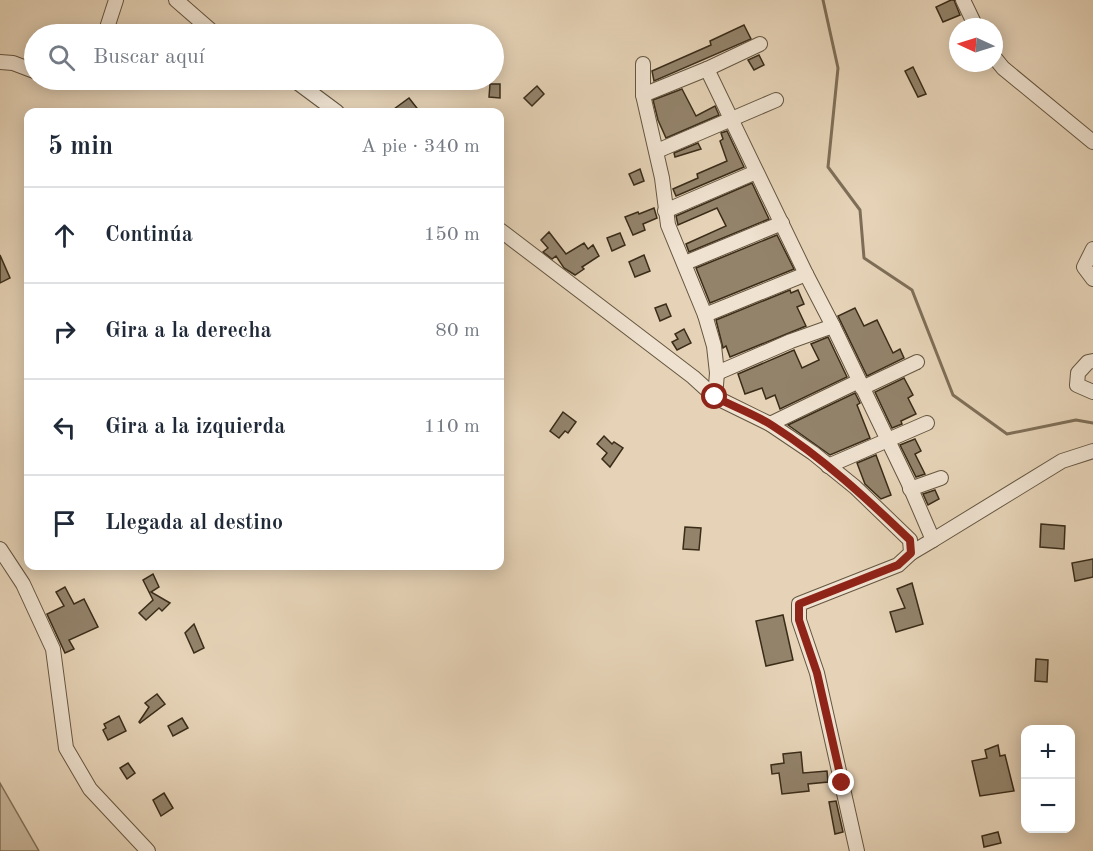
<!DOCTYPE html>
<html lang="es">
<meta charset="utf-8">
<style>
:root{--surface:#fff;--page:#f6f6f7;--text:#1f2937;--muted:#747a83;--line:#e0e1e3}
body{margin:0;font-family:"Old Standard TT",serif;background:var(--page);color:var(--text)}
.controls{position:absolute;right:18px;bottom:18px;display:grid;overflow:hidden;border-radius:12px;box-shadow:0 3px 15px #0003}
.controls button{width:54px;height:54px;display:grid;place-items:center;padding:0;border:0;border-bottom:2px solid var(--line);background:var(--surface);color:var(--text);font:30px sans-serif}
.compass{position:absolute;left:949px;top:18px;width:54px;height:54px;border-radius:50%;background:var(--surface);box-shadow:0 3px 15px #0003;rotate:274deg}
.stop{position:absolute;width:18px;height:18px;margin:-14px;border:4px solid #8f2418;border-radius:50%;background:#fff}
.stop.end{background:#8f2418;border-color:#fff;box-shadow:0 2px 6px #0008}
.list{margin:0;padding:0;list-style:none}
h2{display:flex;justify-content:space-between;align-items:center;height:78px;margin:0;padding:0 24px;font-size:26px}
h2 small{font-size:20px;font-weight:400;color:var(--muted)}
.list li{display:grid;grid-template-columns:39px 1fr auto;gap:18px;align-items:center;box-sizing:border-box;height:96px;padding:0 24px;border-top:2px solid var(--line)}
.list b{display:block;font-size:22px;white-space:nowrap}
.list em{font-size:20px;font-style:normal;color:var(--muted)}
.icon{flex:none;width:33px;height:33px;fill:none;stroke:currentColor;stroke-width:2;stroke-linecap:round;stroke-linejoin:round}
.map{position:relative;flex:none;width:1093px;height:851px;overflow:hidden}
.search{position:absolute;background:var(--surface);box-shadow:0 3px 15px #0003;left:24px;top:24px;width:480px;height:66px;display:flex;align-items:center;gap:15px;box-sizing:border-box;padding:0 21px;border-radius:33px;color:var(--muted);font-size:22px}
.panel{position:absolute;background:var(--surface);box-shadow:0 3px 15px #0003;left:24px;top:108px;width:480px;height:462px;border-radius:12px}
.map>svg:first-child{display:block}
</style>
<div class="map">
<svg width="1093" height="851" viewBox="0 0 1093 851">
<rect width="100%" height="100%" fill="#e6d3b7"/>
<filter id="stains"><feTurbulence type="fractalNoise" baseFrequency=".00333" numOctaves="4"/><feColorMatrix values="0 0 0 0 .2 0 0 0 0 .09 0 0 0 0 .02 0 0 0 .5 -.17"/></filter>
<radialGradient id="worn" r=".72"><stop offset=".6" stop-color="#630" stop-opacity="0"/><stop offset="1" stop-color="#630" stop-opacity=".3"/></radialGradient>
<!-- green -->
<polygon fill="#c9b79c" stroke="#82725a" stroke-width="1.5" points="0,783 39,851 0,851"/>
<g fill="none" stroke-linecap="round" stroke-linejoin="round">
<!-- stream -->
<polyline stroke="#7e6e57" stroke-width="3" points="823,0 838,68 828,167 860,210 864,258 912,290 953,395 1007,434 1076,420 1093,423"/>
</g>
<!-- building -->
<g fill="#93836b" stroke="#3a2c19" stroke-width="1.5">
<polygon points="951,0 954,0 960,15 943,22 936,7"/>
<polygon points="744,25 751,39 654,81 652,71 711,45 710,41"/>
<polygon points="759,55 764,65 754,70 748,60"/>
<polygon points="913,67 926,94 918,97 905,71"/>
<polygon points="490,84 500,84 500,98 489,97"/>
<polygon points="537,86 544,94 532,106 524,98"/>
<polygon points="682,89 696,116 715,106 719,115 666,138 658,120 653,100"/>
<polygon points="409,98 420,112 390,112"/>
<polygon points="727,131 744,167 676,196 673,189 698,178 697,174 727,161 720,141 723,139 721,133"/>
<polygon points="698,143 701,149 675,157 674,153"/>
<polygon points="640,169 644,181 634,185 629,174"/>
<polygon points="752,183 769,219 689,252 686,244 726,226 717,208 678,225 676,216"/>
<polygon points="654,208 657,218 643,224 645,230 633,235 625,217 638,212 639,214"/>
<polygon points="549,232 566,254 584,243 588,249 593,245 599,256 582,267 584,269 575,275 564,268 556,256 552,259 543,252 548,248 541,240"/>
<polygon points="620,233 625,245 612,251 607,238"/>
<polygon points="777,235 794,269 710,303 696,268"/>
<polygon points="0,255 10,278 0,283"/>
<polygon points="644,255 650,271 635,277 629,262"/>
<polygon points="790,290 791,293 798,290 804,304 797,307 806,326 730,357 726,346 723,348 716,320"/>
<polygon points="666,304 671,316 660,321 655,308"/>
<polygon points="855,308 864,326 877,320 893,353 900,349 904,358 867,376 838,316"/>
<polygon points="684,329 691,343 677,350 672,342 678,339 675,334"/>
<polygon points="828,337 847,377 780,409 775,395 766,399 762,388 745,394 738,374 794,350 802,368 819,360 811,344"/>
<polygon points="904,378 913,395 908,398 916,414 901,421 902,424 892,428 875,392"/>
<polygon points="855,393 860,403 857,405 870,438 830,455 788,425"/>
<polygon points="563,412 576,422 568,433 565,431 559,438 550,431"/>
<polygon points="604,436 612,444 614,442 623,448 610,467 602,459 607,453 597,444"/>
<polygon points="915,439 921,451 915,454 925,474 916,477 900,445"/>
<polygon points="876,455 891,495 881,499 865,484 857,463"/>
<polygon points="935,490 939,499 928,505 923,494"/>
<polygon points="1041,524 1065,526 1064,549 1040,547"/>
<polygon points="685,527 701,528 699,550 683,549"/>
<polygon points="1093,559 1093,577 1075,581 1072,563"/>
<polygon points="153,574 159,587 151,592 170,603 162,611 159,608 146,620 139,613 153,600 143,580"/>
<polygon points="912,583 923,624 896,632 890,612 905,608 897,589"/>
<polygon points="65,587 74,604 84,599 98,627 69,640 74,649 65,653 47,614 64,606 56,592"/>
<polygon points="783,615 793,660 766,666 756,621"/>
<polygon points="194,624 204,648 194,653 185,633"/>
<polygon points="1036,659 1048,660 1047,682 1035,681"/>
<polygon points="157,694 165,704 140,723 139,722 149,707 145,703"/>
<polygon points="119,716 126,731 108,740 103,730 106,728 104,724"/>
<polygon points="182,718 188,728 173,736 168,726"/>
<polygon points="998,745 1000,756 1005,755 1014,791 980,796 972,761 987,758 985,750"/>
<polygon points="801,752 803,773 827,771 828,782 808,784 809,791 782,794 779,773 772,774 771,765 784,763 783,754"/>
<polygon points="128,763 135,773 127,779 120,768"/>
<polygon points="164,793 173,808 161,816 153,800"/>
<polygon points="836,801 843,832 835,834 829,802"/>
<polygon points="998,832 1001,843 984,847 982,836"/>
</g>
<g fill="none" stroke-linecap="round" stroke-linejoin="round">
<defs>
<g id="street">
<polyline points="176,0 215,34"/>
<polyline points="963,0 976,27"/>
<polyline points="105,34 116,0"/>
<polyline points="994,57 1003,68 1093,142"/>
<polyline points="0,62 13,63 34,71"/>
<polyline points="643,64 643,95 662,178 668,225 705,315 714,346 717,373 715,397"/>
<polyline points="707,69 806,274 833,326 908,482 933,540 911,553"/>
<polyline points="294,80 337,112"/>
<polyline points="643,95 707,69 760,44"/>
<polyline points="657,151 776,100"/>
<polyline points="665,211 756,172"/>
<polyline points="500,230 693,377 715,397 770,424 813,453 855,487 910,540 911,553 898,565 799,604 799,620 817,673 857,851"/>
<polyline points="1093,249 1084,267 1093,279"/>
<polyline points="685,263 782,223"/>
<polyline points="705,315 806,274"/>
<polyline points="1093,361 1088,362 1078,373 1077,385 1093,392"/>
<polyline points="717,373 791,341 833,326"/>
<polyline points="862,388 917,362"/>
<polyline points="770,424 859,381"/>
<polyline points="828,466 927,423"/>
<polyline points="910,489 941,478"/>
<polyline points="933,540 1062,461 1093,451"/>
<polyline points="0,549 23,584 53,649 66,748 90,789 148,851"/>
</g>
</defs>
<!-- street casing -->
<use href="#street" stroke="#655640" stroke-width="16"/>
<!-- street -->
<use href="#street" stroke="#efe2d0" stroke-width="14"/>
</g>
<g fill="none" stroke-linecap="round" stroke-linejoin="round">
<!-- route -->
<path stroke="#8f2418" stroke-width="8" d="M715 397C734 407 755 414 773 426 823 458 866 498 910 540L911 553 898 565 799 604V620L817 673 842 783"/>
</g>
<rect width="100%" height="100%" filter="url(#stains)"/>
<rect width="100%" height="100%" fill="url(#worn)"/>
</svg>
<div class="controls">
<button>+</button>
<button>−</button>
</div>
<svg class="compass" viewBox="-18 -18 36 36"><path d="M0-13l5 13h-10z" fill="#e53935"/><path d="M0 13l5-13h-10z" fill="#747a83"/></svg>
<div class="stop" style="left:715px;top:397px"></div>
<div class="stop end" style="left:842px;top:783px"></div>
<div class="search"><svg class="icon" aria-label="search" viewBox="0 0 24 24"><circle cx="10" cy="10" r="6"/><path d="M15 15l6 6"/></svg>Buscar aquí</div>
<section class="panel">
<h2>5 min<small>A pie · 340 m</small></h2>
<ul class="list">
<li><svg class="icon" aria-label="ahead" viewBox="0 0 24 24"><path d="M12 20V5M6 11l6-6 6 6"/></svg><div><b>Continúa</b></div><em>150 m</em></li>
<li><svg class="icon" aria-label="right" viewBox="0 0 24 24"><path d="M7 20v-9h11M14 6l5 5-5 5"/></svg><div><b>Gira a la derecha</b></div><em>80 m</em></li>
<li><svg class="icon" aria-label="left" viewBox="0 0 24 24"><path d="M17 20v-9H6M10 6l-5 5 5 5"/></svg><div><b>Gira a la izquierda</b></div><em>110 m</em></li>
<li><svg class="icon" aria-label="arrive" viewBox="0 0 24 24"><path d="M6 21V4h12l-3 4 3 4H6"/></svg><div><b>Llegada al destino</b></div></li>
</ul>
</section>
</div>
